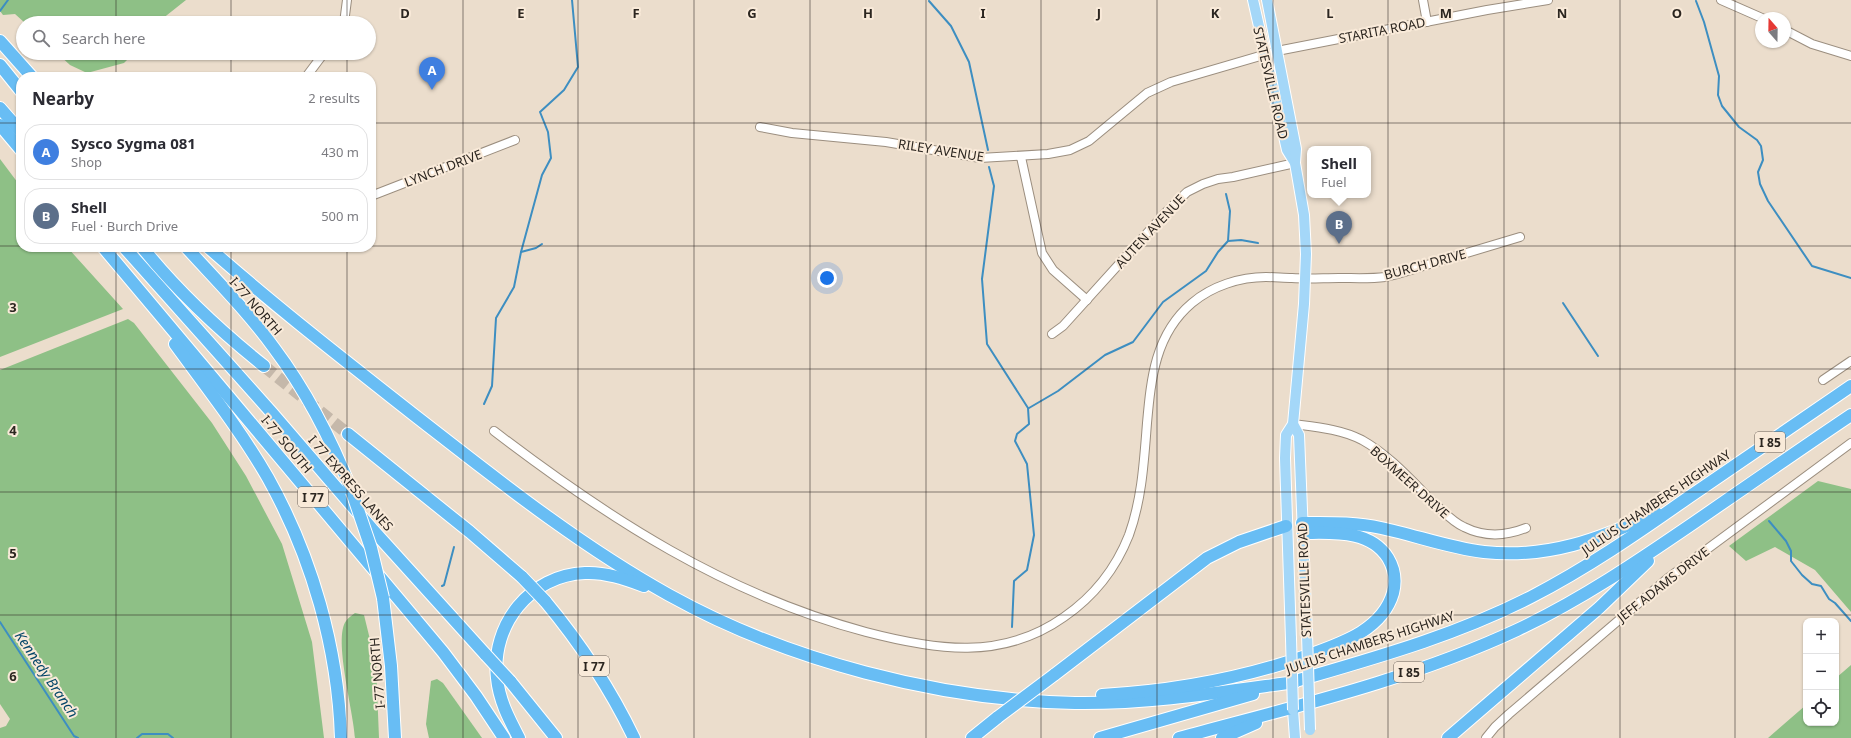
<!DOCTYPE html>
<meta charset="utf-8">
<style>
:root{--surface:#fff;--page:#f7f7f7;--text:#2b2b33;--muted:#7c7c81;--line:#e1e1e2;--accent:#7e2997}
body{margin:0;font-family:"Noto Sans",sans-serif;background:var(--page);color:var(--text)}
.controls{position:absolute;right:12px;bottom:12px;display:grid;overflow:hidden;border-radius:8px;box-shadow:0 1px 3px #0004}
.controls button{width:36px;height:36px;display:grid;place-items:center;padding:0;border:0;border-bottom:1px solid var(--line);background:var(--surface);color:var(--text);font:20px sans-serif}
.compass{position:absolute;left:1755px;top:12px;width:36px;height:36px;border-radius:50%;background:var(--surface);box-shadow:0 1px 3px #0004;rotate:340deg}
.you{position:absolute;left:827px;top:278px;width:14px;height:14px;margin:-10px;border:3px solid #fff;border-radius:50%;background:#1a73e8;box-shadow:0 0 0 6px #1a73e833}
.badge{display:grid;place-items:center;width:26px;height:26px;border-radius:50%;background:var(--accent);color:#fff;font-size:13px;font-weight:700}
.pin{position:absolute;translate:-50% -33px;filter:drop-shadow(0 1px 2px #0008)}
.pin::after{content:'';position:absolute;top:21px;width:14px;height:12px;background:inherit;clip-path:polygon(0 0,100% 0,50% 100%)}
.popup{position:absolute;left:1307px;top:146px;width:64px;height:52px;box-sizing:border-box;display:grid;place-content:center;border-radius:8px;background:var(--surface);filter:drop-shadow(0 1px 3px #0005);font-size:13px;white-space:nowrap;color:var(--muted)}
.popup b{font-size:15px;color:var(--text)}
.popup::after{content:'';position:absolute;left:50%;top:100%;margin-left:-8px;border:8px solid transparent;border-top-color:var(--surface)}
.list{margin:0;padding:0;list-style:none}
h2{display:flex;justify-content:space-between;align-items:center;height:52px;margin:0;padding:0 16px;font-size:17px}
h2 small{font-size:13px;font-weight:400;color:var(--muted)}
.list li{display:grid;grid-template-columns:26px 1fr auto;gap:12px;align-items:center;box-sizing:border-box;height:56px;margin:0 8px 8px;padding:0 8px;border:1px solid var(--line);border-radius:16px}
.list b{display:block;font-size:15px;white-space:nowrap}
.list p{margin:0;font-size:13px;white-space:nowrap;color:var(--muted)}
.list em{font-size:13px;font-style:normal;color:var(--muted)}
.icon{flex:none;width:22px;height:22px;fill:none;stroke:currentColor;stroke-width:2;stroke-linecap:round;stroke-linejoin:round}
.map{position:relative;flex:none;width:1851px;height:738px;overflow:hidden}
.search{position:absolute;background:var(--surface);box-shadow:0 1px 3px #0004;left:16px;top:16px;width:360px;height:44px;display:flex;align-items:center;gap:10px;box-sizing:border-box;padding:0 14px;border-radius:22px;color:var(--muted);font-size:15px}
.panel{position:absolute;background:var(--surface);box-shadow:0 1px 3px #0004;left:16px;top:72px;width:360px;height:180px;border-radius:16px}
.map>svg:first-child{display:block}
</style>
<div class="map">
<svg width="1851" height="738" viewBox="0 0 1851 738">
<rect width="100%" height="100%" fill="#ebddcc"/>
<!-- green -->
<g fill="#8ec086">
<polygon points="0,0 186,0 157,23 25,23 15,14 3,15 0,11"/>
<polygon points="57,53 134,53 124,63 87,73 70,65"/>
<polygon points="0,159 21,187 21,247 67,247 123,309 0,357"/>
<polygon points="128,319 134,323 212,423 246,476 282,544 312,642 324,738 0,738 0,728 6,726 10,719 0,704 0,370"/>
<polygon points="1818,481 1851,489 1851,612 1815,570 1775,547 1746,561 1729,546"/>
<path d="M355 613 364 615 376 664 379 738H355C354 713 333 638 346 621 348 618 352 615 355 613Z"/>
<polygon points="1851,665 1851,738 1768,738 1806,705 1806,723 1836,723 1836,678"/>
<polygon points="437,679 443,683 482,738 429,738 426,724 431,681"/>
</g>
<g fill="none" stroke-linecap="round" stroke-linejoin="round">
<!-- stream -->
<g stroke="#3d8ec1" stroke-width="2">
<polyline points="929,1 951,26 969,62 988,150"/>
<polyline points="1696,1 1704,22 1719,76 1718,95 1722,106 1739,127 1757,140 1761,146 1763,160 1758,172 1760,184 1768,201 1812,266 1851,278"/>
<polyline points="0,11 8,0"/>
<polyline points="989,167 994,186 982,279 987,344 1028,408 1029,424 1017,434 1015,441 1027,464 1034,535 1027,570 1014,581 1012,627"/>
<polyline points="1228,241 1241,240 1258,243"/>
<polyline points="521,252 536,248 542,244"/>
<polyline points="1563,303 1598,356"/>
<polyline points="484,404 492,386 496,318 514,287 521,252 542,175 551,158 548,132 540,112 564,90 578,67 572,0"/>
<polyline points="1029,408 1058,391 1105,355 1133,342 1163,302 1206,271 1218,252 1228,241 1230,211 1226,194"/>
<polyline points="1769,521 1786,541 1791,551 1791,561 1802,575 1812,584 1821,586 1829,599 1835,603 1851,621"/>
<polyline points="442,586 444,585 454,547"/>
<polyline points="0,622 74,736 78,738"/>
<polyline points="137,738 142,734 168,734 173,738"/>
</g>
<!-- highway-tunnel -->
<polyline stroke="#c5b8aa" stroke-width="12" stroke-dasharray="12 6" stroke-linecap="butt" points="264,366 348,434"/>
<defs>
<g id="minor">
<polyline points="1423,0 1427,22"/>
<polyline points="1721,0 1762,18"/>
<polyline points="344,23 347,0"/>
<polyline points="1785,30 1812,44 1851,56"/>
<polyline points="306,77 324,53"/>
<polyline points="760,127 792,133 886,142 980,158 1048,154 1070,150 1089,141 1147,93 1171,82 1277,51 1487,10 1548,0"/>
<polyline points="1021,157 1042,253 1053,270 1087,300"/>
<polyline points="371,196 515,140"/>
<polyline points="1052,334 1063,326 1167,211 1187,192 1203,184 1218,179 1233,177 1295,163"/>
<polyline points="1823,380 1851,361"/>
<path d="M1293 424C1316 427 1341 429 1362 440 1389 455 1411 480 1433 502 1443 511 1452 522 1464 527 1484 537 1506 536 1526 528"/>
<path d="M494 431C609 519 725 594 866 632 935 650 1002 661 1064 617 1093 597 1116 568 1129 535 1142 499 1144 461 1147 423 1151 379 1155 334 1192 303 1212 286 1240 277 1266 277 1275 277 1284 278 1292 278 1308 279 1323 278 1339 278 1354 278 1370 279 1385 277 1401 274 1416 268 1430 264 1460 255 1490 246 1520 237"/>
<polyline points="1486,738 1495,727 1509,714 1668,578 1851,443"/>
</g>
<g id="major">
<polyline points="1253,0 1287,150 1295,163"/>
<polyline points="1267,0 1296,149 1295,163 1304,215 1306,254 1304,304 1293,424 1286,435 1285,458 1291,639"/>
<polyline points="1293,424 1299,435 1307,634"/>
<polyline points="1293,710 1295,738"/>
</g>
<g id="highway">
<polyline points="0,41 32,77"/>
<polyline points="0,65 21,91"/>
<polyline points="0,108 21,132"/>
<polyline points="0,125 21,150"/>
<polyline points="103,247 443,652 476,696 504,738"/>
<polyline points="124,247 272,413 372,529 486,655"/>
<path d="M142 247C178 292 219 330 264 366"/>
<path d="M186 247C216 280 248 312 274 348 307 392 332 441 352 492"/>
<path d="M208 247C276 307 347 362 418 418 499 481 579 545 669 595 788 661 939 700 1075 703 1149 704 1222 692 1295 682"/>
<path d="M175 344C207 388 241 431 268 478 312 557 338 648 341 738"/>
<polyline points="348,434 470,532 522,577"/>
<path d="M1302 523C1328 523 1354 522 1381 528 1415 535 1449 548 1484 552 1548 559 1600 539 1656 513"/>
<polyline points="383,598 391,666 395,738"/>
<path d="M545 601C580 643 610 688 634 738"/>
<polyline points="1054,675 1207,558 1239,542 1286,526"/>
<path d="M1299 680C1378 657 1457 635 1531 597 1587 568 1638 533 1689 497 1743 460 1797 423 1851 386"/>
<polyline points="510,681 556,738"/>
<path d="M1102 695C1172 691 1240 679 1306 656 1339 644 1382 631 1393 593 1396 581 1394 568 1388 558 1370 529 1332 533 1303 533"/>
<path d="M519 738C509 719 499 700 497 678 491 625 530 575 585 573 605 572 625 579 644 586"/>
<polyline points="972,738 998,717"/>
<polyline points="1100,738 1253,694"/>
<path d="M1179 738C1293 707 1410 680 1517 630 1581 600 1638 561 1695 522 1747 486 1799 450 1851 415"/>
<polyline points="1222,738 1256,723"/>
<polyline points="1448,738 1599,608 1648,561"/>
</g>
</defs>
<!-- minor casing -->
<use href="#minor" stroke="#9b8e7f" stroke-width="10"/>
<!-- major casing -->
<use href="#major" stroke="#fff" stroke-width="12"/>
<!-- highway casing -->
<use href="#highway" stroke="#fff" stroke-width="14"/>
<!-- minor -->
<use href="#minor" stroke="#fff" stroke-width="8"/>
<!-- major -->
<use href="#major" stroke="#a4d7f8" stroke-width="10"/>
<!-- highway -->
<use href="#highway" stroke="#68bdf4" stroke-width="12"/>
<defs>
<g id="major-bridge">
<polyline points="1307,634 1310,730"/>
<polyline points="1291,639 1293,710"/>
</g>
<g id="highway-bridge">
<polyline points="352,492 371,548 383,598"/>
<polyline points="522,577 545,601"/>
<polyline points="486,655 510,681"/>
<polyline points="998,717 1054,675"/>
</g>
</defs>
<!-- major-bridge casing -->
<use href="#major-bridge" stroke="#fff" stroke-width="12" stroke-linecap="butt"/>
<!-- highway-bridge casing -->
<use href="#highway-bridge" stroke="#fff" stroke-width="14" stroke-linecap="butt"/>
<!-- major-bridge -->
<use href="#major-bridge" stroke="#a4d7f8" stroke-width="10"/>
<!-- highway-bridge -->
<use href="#highway-bridge" stroke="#68bdf4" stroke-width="12"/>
</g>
<!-- grid -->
<path fill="none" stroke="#2c2620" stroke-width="1" stroke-opacity="0.55" d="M116 0V23M231 0V23M347 0V23M463 0V738M578 0V738M694 0V738M810 0V738M926 0V738M1041 0V738M1157 0V738M1273 0V738M1388 0V738M1504 0V738M1620 0V738M1735 0V738M116 53V77M231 53V77M347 53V77M0 123H21M371 123H1851M0 246H21M371 246H1851M116 247V738M231 247V738M347 247V738M0 369H1851M0 492H1851M0 615H1851"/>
<g text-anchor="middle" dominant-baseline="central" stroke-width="4" stroke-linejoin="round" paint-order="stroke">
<!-- shield labels -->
<g fill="#f9ead9" stroke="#6a6158" stroke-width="1">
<rect x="1755" y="432" width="30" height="20" rx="3"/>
<rect x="298" y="487" width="30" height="20" rx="3"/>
<rect x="579" y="656" width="30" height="20" rx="3"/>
<rect x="1394" y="662" width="30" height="20" rx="3"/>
</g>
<g font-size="12" font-weight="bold" fill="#2c2620">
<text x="1770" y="442">I 85</text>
<text x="313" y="497">I 77</text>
<text x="594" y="666">I 77</text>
<text x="1409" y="672">I 85</text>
</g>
<!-- street labels -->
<g font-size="13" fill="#2c2620" stroke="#f9ead9">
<text transform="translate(1382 30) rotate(-11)">STARITA ROAD</text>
<text transform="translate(1271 83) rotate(77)">STATESVILLE ROAD</text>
<text transform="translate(941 150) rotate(9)">RILEY AVENUE</text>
<text transform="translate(443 168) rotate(-21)">LYNCH DRIVE</text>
<text transform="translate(1150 231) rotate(-47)">AUTEN AVENUE</text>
<text transform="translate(1425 264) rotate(-15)">BURCH DRIVE</text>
<text transform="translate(256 306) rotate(49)">I-77 NORTH</text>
<text transform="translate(287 444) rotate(50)">I-77 SOUTH</text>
<text transform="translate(1410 482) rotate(42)">BOXMEER DRIVE</text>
<text transform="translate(351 483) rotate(49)">I 77 EXPRESS LANES</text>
<text transform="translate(1656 502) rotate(-34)">JULIUS CHAMBERS HIGHWAY</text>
<text transform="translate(1304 580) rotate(-92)">STATESVILLE ROAD</text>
<text transform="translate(1663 584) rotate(-38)">JEFF ADAMS DRIVE</text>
<text transform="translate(1370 642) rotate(-18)">JULIUS CHAMBERS HIGHWAY</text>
<text transform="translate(377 673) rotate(-95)">I-77 NORTH</text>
</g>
<!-- water labels -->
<g font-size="14" font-style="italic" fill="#044669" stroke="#f9ead9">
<text transform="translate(47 674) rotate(56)">Kennedy Branch</text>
</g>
</g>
<g font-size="13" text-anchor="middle" font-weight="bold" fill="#2c2620" stroke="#f9ead9" stroke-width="4" stroke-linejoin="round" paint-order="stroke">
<text x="405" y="18">D</text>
<text x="521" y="18">E</text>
<text x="636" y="18">F</text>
<text x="752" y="18">G</text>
<text x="868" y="18">H</text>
<text x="983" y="18">I</text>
<text x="1099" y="18">J</text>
<text x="1215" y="18">K</text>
<text x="1330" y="18">L</text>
<text x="1446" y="18">M</text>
<text x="1562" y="18">N</text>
<text x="1677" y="18">O</text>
<text x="13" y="312">3</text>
<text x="13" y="435">4</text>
<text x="13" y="558">5</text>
<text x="13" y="681">6</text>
</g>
</svg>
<div class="controls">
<button>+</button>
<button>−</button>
<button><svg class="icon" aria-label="locate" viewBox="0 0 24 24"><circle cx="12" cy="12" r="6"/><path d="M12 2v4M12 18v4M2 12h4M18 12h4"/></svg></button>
</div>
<svg class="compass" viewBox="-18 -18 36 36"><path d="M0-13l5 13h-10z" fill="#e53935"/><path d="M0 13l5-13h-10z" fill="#7c7c81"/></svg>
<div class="you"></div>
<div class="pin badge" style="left:432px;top:90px;background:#3f7fe0">A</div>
<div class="pin badge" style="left:1339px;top:244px;background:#5c6f8a">B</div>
<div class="popup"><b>Shell</b>Fuel</div>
<div class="search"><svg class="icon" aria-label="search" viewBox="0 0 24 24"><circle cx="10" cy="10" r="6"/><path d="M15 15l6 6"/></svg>Search here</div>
<section class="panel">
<h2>Nearby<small>2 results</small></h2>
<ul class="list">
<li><span class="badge" style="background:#3f7fe0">A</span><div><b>Sysco Sygma 081</b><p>Shop</p></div><em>430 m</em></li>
<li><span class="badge" style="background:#5c6f8a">B</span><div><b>Shell</b><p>Fuel · Burch Drive</p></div><em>500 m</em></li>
</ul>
</section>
</div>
